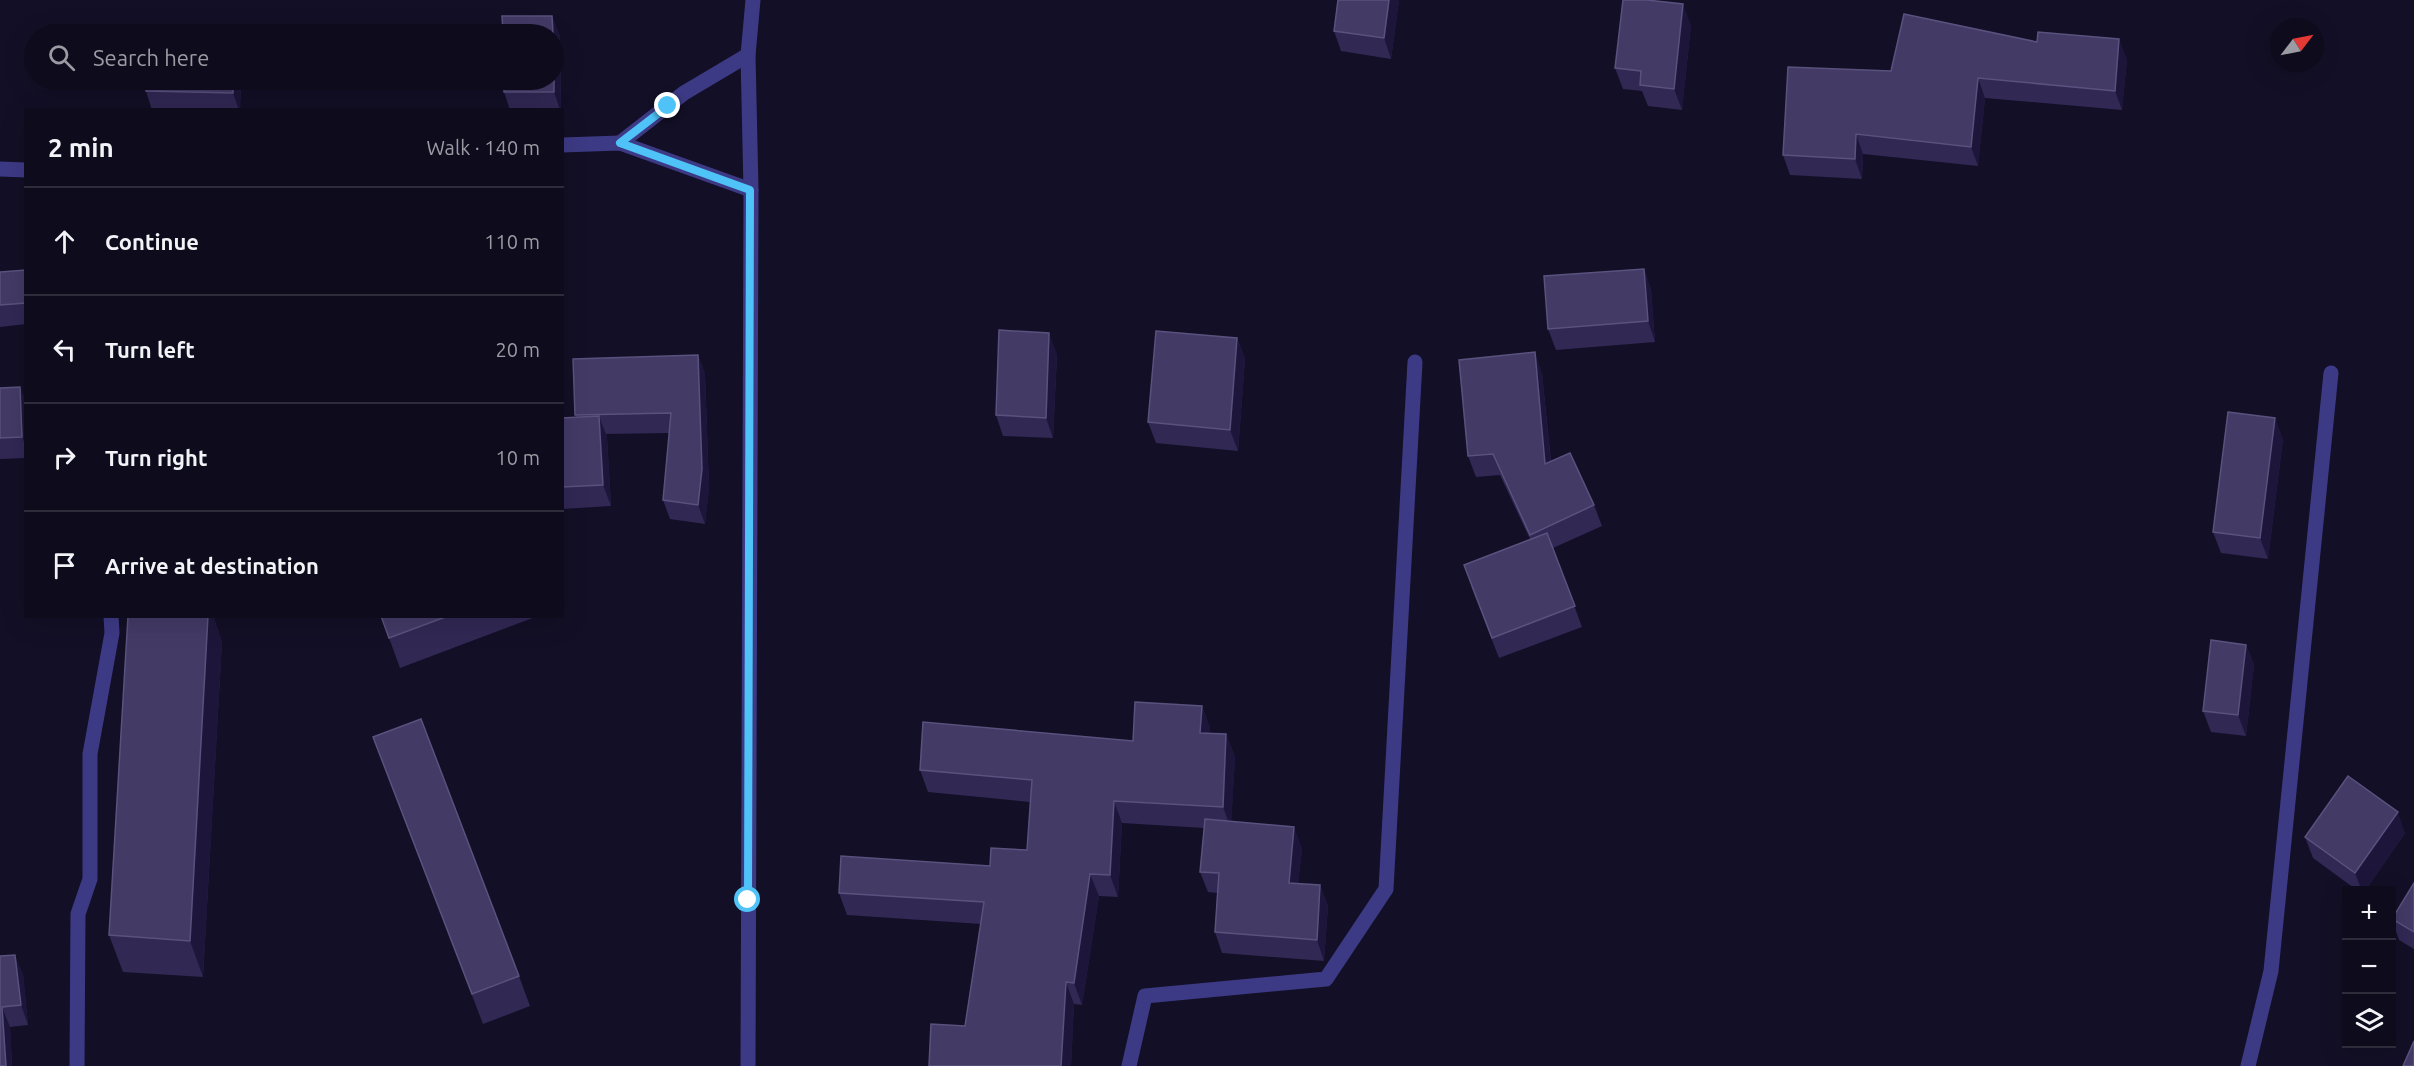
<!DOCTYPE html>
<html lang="en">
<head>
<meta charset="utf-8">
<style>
	:root { --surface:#0e0b1c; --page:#1c1929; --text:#f1f3f6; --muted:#9b9ba3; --line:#2e2b3b }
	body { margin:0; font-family:Ubuntu,sans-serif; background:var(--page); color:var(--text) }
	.controls { position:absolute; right:18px; bottom:18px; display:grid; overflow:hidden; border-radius:0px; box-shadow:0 6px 24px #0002 }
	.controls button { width:54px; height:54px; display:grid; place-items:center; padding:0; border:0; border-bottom:2px solid var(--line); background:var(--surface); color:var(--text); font:30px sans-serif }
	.compass { position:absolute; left:2270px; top:18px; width:54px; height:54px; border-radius:50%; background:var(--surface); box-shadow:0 6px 24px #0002; rotate:58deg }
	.stop { position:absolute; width:18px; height:18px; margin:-14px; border:4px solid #4fc3f7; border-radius:50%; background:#fff }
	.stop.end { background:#4fc3f7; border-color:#fff; box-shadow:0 2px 6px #0008 }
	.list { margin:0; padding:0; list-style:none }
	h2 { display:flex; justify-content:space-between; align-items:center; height:78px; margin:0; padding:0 24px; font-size:26px }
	h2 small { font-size:20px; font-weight:400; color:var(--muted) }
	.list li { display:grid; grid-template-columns:39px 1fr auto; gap:18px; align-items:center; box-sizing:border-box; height:108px; padding:0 24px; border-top:2px solid var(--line) }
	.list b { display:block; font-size:22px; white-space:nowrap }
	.list em { font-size:20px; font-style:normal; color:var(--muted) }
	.icon { flex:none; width:33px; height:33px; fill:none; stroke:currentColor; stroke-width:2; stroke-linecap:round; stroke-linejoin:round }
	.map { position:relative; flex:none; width:2414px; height:1066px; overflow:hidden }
	.search { position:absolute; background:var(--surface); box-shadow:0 6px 24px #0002; left:24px; top:24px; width:540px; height:66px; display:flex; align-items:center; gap:15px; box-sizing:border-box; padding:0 21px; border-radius:33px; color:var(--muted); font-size:22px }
	.panel { position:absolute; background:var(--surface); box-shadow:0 6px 24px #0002; left:24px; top:108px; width:540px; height:510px; border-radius:0px }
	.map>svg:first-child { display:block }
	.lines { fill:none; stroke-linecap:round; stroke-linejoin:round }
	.minor { stroke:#3d3a85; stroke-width:15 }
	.wall { fill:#312854 }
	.shaded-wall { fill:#1d163a }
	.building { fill:#433a66; stroke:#5a527e; stroke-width:1.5 }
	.route { stroke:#4fc3f7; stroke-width:8 }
</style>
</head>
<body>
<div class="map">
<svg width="2414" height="1066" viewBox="0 0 2414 1066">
	<rect width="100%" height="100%" fill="#130f26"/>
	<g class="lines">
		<!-- minor -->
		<g class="minor">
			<path d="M 620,143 L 684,93 L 748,55"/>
			<path d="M 562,145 L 620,143 L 751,190"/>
			<path d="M 0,169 L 26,170"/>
			<path d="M 77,1066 L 78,914 L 90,879 L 90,754 L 112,633 L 111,616"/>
			<path d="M 748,1066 L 751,190 L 748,55 L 753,0"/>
			<path d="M 1129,1066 L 1145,996 L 1326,979 L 1386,889 L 1415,362"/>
			<path d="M 2248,1066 L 2271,971 L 2331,373"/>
		</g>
	</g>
	<!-- wall -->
	<g class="wall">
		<path d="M 1338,0 L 1399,0 L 1391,59 L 1341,51 L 1334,31 Z"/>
		<path d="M 552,16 L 560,37 L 561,110 L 510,110 L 504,92 Z"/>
		<path d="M 1691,25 L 1682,110 L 1648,106 L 1642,91 L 1623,89 L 1615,68 Z"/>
		<path d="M 2037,42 L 2127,59 L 2122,110 L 1985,98 L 1978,166 L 1863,154 L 1862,179 L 1790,175 L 1783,155 L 1891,71 Z"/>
		<path d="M 146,80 L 241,80 L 240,110 L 152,110 L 146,91 Z"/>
		<path d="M 1644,269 L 1651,290 L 1655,342 L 1556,350 L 1548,329 Z"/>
		<path d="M 26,270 L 26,324 L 0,327 L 0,272 Z"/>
		<path d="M 1237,338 L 1245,359 L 1238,451 L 1156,443 L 1148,422 Z"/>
		<path d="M 1057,354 L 1053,438 L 1003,436 L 996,415 Z"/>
		<path d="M 698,355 L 705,374 L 709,488 L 705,524 L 670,519 L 663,500 L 670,433 L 606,434 L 607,437 L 611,506 L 562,509 L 562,418 L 576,417 L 575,415 Z"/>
		<path d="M 1542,373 L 1551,461 L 1594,505 L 1602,526 L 1553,548 L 1582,627 L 1499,658 L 1471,586 L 1530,539 L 1500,475 L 1476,477 L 1468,456 Z"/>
		<path d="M 20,387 L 26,403 L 26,458 L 0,459 L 0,388 Z"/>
		<path d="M 2283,439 L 2268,559 L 2221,553 L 2213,532 Z"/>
		<path d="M 128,616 L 213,616 L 222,642 L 203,977 L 123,972 L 109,935 Z"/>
		<path d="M 381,616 L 538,616 L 400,668 Z"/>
		<path d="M 2246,645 L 2254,665 L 2246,736 L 2211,732 L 2203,711 Z"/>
		<path d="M 1202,706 L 1210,728 L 1209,734 L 1226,734 L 1235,757 L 1231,821 L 1302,848 L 1298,884 L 1320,885 L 1328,906 L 1324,961 L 1222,953 L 1215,932 L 1217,893 L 1208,892 L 1200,872 L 1204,828 L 1122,823 L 1118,897 L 1099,896 L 1082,1005 L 1074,1004 L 1071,1066 L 929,1066 L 965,1026 L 981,924 L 847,915 L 839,893 L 990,866 L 1027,850 L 1030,802 L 928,792 L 920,770 L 1133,741 Z"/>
		<path d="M 373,737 L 519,976 L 530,1006 L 483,1024 Z"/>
		<path d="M 2405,833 L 2365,891 L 2358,891 L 2313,858 L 2305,837 Z"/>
		<path d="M 2414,883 L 2414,949 L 2399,940 L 2392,919 Z"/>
		<path d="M 0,956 L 23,974 L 28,1025 L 10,1027 L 12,1066 L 0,1066 Z"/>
	</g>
	<!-- shaded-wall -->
	<g class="shaded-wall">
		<path d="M 1389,0 L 1399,0 L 1391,59 L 1384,38 Z"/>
		<path d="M 1683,4 L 1691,25 L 1682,110 L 1674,89 Z"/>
		<path d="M 552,16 L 560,37 L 561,110 L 560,110 L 554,92 Z"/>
		<path d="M 2119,39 L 2127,59 L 2122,110 L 2115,91 Z"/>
		<path d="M 1978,78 L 1985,98 L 1978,166 L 1971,147 Z"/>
		<path d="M 233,80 L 241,80 L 240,110 L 239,110 L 233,93 Z"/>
		<path d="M 1856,134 L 1863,154 L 1862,179 L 1855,159 Z"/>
		<path d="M 1644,269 L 1651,290 L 1655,342 L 1648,321 Z"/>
		<path d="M 1049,333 L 1057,354 L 1053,438 L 1046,418 Z"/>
		<path d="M 1237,338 L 1245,359 L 1238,451 L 1230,430 Z"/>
		<path d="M 1535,352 L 1542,373 L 1553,485 L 1545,464 Z"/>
		<path d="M 698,355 L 705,374 L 709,488 L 705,524 L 698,505 Z"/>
		<path d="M 20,387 L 26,403 L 26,447 L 22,437 Z"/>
		<path d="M 599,416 L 607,437 L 611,506 L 603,485 Z"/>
		<path d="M 2275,418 L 2283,439 L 2268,559 L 2260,538 Z"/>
		<path d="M 208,616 L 213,616 L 222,642 L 203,977 L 190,941 Z"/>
		<path d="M 2246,645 L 2254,665 L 2246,736 L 2238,715 Z"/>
		<path d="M 1202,706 L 1210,728 L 1209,755 L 1200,733 Z"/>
		<path d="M 1226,734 L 1235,757 L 1231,829 L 1223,807 Z"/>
		<path d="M 1114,801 L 1122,823 L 1118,897 L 1110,875 Z"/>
		<path d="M 2398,812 L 2405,833 L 2365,891 L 2362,891 L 2355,873 Z"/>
		<path d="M 1294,827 L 1302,848 L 1296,904 L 1289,883 Z"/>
		<path d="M 1090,874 L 1099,896 L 1082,1005 L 1074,983 Z"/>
		<path d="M 1320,885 L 1328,906 L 1324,961 L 1317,940 Z"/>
		<path d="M 15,955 L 23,974 L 28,1025 L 21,1005 Z"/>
		<path d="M 1066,982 L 1074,1004 L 1071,1066 L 1061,1066 Z"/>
		<path d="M 2,1007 L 10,1027 L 12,1066 L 6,1066 Z"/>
	</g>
	<!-- building -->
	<g class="building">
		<path d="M 1338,0 L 1389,0 L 1384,38 L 1334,31 Z"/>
		<path d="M 1623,0 L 1647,0 L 1683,4 L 1674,89 L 1640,85 L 1641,71 L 1615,68 Z"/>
		<path d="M 1904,14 L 2037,42 L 2038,32 L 2119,39 L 2115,91 L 1978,78 L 1971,147 L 1856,134 L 1855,159 L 1783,155 L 1788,67 L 1891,71 Z"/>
		<path d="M 502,16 L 552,16 L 553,34 L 503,34 Z"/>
		<path d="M 554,72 L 554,92 L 504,92 L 504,80 L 554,80 Z"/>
		<path d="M 146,80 L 233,80 L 233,93 L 146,91 Z"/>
		<path d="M 1644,269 L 1648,321 L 1548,329 L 1544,276 Z"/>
		<path d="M 26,270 L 26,303 L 0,305 L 0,272 Z"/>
		<path d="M 999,330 L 1049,333 L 1046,418 L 996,415 Z"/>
		<path d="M 1156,331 L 1237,338 L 1230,430 L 1148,422 Z"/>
		<path d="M 1535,352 L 1545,464 L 1570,453 L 1594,505 L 1530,535 L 1493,454 L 1468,456 L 1459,360 Z"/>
		<path d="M 698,355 L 702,469 L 698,505 L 663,500 L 671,413 L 575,415 L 573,359 Z"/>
		<path d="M 20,387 L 22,437 L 0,438 L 0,388 Z"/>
		<path d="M 2228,412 L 2275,418 L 2260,538 L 2213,532 Z"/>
		<path d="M 599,416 L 603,485 L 562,487 L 562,418 Z"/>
		<path d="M 1547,533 L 1575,606 L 1492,638 L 1464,565 Z"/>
		<path d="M 128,616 L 208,616 L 190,941 L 109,935 Z"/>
		<path d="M 381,616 L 448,616 L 389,638 Z"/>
		<path d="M 2211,640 L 2246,645 L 2238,715 L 2203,711 Z"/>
		<path d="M 1135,702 L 1202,706 L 1200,733 L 1226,734 L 1223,807 L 1114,801 L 1110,875 L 1090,874 L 1074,983 L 1066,982 L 1061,1066 L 929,1066 L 931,1024 L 965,1026 L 984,902 L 839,893 L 841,856 L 990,866 L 991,848 L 1027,850 L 1032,780 L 920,770 L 923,722 L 1133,741 Z"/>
		<path d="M 421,719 L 519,976 L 472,994 L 373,737 Z"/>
		<path d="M 2348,776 L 2398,812 L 2355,873 L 2305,837 Z"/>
		<path d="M 1205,819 L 1294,827 L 1289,883 L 1320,885 L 1317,940 L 1215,932 L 1219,873 L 1200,872 Z"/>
		<path d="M 2414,883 L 2414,932 L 2392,919 Z"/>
		<path d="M 15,955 L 21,1005 L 2,1007 L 6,1066 L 0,1066 L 0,956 Z"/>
		<path d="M 2414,1041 L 2414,1066 L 2403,1066 Z"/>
	</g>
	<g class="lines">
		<!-- route -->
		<path class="route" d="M 668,106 L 620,143 L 750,190 L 748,900"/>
	</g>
</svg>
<div class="controls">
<button>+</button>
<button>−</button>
<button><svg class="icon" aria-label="layers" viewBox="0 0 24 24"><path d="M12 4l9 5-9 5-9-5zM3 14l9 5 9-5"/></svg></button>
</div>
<svg class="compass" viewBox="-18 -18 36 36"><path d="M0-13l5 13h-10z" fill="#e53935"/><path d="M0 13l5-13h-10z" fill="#9b9ba3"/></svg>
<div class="stop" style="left:748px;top:900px"></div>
<div class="stop end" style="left:668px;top:106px"></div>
<div class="search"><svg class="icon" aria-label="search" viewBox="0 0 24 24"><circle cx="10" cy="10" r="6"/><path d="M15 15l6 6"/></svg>Search here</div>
<section class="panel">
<h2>2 min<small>Walk · 140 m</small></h2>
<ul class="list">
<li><svg class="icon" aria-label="ahead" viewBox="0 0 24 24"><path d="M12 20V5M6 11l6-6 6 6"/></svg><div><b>Continue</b></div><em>110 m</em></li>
<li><svg class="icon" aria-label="left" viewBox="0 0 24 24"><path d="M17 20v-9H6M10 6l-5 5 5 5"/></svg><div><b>Turn left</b></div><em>20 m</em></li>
<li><svg class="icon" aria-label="right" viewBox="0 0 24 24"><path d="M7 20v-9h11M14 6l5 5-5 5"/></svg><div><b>Turn right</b></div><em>10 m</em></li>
<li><svg class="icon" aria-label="arrive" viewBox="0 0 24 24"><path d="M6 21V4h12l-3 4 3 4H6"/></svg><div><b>Arrive at destination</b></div></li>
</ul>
</section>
</div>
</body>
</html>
